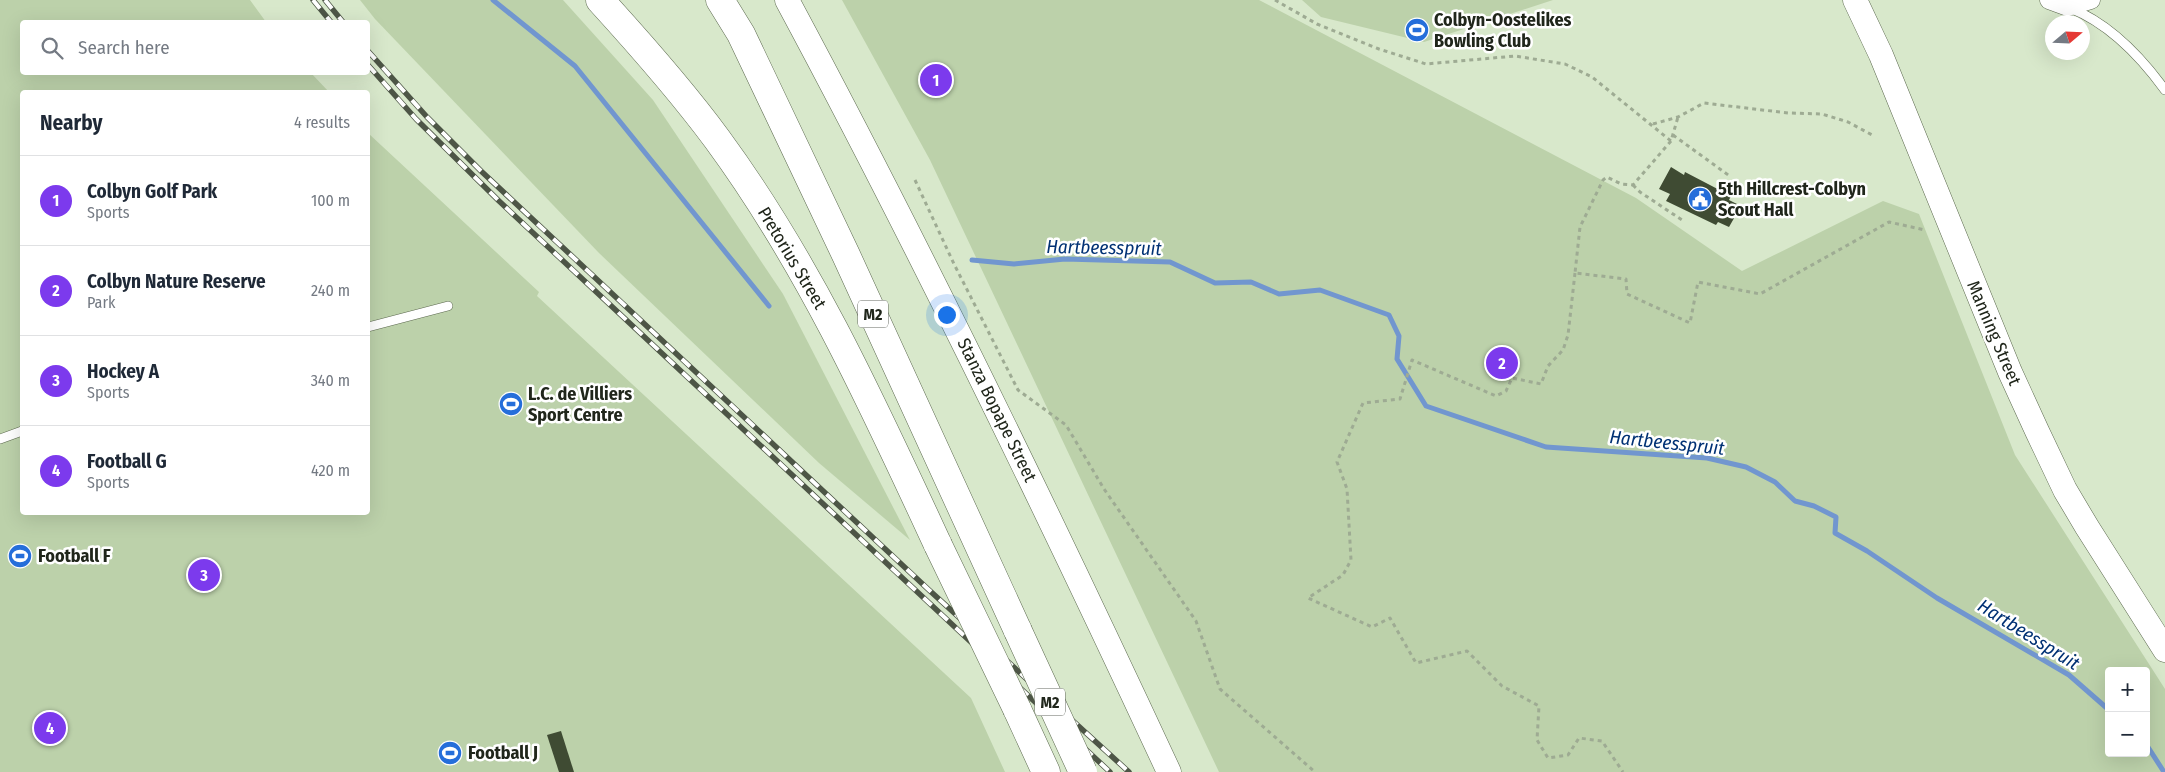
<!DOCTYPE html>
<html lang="en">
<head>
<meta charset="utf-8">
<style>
	:root { --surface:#fff; --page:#f2f2f3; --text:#1f2937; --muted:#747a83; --line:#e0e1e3; --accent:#7c3aed }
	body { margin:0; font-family:"Fira Sans Condensed",sans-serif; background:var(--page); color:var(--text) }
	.controls { position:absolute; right:15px; bottom:15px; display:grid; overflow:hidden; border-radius:5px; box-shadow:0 5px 20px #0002 }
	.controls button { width:45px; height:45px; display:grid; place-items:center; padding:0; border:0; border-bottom:1px solid var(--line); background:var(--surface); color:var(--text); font:25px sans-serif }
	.compass { position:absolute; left:2045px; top:15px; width:45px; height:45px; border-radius:50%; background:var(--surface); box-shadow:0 5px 20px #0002; rotate:71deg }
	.you { position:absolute; left:946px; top:314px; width:18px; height:18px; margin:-12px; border:4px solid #fff; border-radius:50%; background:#1a73e8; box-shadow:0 0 0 8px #1a73e833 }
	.badge { display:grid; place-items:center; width:32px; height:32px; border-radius:50%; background:var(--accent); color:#fff; font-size:16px; font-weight:700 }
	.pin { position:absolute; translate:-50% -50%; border:2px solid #fff; box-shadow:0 1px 5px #0006 }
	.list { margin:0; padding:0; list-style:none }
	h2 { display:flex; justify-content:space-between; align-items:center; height:65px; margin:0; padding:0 20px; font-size:21px }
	h2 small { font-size:16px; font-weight:400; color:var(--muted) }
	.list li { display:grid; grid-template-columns:32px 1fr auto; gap:15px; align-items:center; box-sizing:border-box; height:90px; padding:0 20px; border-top:1px solid var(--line) }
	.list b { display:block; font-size:19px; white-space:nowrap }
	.list p { margin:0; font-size:16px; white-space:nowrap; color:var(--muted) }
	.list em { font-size:16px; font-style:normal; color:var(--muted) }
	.icon { flex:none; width:28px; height:28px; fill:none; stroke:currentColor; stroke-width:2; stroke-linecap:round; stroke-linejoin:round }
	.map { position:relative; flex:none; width:2165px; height:772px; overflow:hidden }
	.search { position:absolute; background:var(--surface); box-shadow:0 5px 20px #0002; left:20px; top:20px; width:350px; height:55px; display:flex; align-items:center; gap:12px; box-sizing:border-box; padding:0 18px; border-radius:5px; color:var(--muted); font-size:19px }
	.panel { position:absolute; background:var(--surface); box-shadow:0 5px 20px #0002; left:20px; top:90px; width:350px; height:425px; border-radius:5px }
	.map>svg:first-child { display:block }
	.green { fill:#bcd1aa; fill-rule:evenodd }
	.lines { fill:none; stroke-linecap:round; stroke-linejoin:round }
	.stream { stroke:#7196cf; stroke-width:5 }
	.building { fill:#3f4b33 }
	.lane-casing { stroke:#5c694f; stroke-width:10 }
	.street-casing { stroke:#5c694f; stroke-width:19 }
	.secondary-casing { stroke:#5c694f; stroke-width:25 }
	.primary-casing { stroke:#5c694f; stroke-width:29 }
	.path { stroke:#9eab93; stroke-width:3; stroke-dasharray:4 4; stroke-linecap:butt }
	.lane { stroke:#fff; stroke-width:9 }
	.street { stroke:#fff; stroke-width:18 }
	.secondary { stroke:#fff; stroke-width:24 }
	.primary { stroke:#fff; stroke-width:28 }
	.rail-casing { stroke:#4d5546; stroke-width:5.5 }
	.rail { stroke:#fff; stroke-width:4; stroke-dasharray:11; stroke-linecap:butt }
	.primary-bridge-casing { stroke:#5c694f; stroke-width:29; stroke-linecap:butt }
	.primary-bridge { stroke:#fff; stroke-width:28 }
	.labels { text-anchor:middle; stroke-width:5; stroke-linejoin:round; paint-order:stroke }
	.shield { fill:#fff; stroke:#63675f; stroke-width:1 }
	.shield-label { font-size:16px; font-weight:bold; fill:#20261b }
	.poi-label { font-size:18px; font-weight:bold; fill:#20261b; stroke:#fff; text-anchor:start }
	.street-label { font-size:18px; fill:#20261b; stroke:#fff }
	.water-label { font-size:19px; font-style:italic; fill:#013174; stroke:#fff }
</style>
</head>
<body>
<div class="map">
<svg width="2165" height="772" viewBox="0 0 2165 772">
	<rect width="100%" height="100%" fill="#d8e8cb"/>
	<!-- green -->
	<g class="green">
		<path d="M 0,0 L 250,0 L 266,22 L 22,22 L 22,72 L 311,73 L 329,92 L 22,92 L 22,512 L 368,512 L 368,133 L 539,292 L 537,296 L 971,698 L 1005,772 L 0,772 Z"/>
		<path d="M 360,0 L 563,0 L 653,100 L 783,294 L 910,540 L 819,463 L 599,253 L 375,19 Z"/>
		<path d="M 842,0 L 1259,0 L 1636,198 L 1742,271 L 1883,201 L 1919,214 L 2015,455 L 2165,689 L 2165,772 L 1219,772 L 930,160 ZM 2109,671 L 2146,671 L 2146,753 L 2109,753 Z"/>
		<path d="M 1302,0 L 1553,0 L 1424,42 L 1321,17 Z"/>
	</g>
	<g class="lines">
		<!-- stream -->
		<g class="stream">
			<path d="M 493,0 L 575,66 L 769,306"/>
			<path d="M 972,260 L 1014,264 L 1065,259 L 1170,262 L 1215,283 L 1251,282 L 1279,294 L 1320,290 L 1389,315 L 1399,336 L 1397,359 L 1426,406 L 1546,447 L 1707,458 L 1746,467 L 1775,482 L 1795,501 L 1814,506 L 1836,517 L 1835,533 L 1867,551 L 1937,598 L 2069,675 L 2109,710"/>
			<path d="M 2146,744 L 2164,772"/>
		</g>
	</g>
	<!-- building -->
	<g class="building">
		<path d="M 1671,167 L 1684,175 L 1685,172 L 1731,196 L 1729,200 L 1741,206 L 1729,227 L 1718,222 L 1716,225 L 1666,201 L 1670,194 L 1659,189 Z"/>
		<path d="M 561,731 L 574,772 L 559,772 L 547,735 Z"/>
	</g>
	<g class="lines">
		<!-- lane casing -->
		<g class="lane-casing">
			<g id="lane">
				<path d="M 2070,8 C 2108,23 2141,57 2165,90"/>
				<path d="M 368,327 L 448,306"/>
				<path d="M 0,439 L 22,431"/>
			</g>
		</g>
		<!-- street casing -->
		<g class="street-casing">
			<path id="street" d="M 2049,0 L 2068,7 L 2091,0"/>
		</g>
		<!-- secondary casing -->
		<g class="secondary-casing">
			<g id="secondary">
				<path d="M 787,0 C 923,253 1048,512 1169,772"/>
				<path d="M 1855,0 L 1881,55 L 2010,372 L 2037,431 L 2065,490 L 2087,527 L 2165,650"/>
			</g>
		</g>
		<!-- primary casing -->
		<g class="primary-casing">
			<g id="primary">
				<path d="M 600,0 C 641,45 681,90 717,139 C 809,264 873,405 938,545"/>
				<path d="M 720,0 L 741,34 L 846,255 L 1018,631"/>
				<path d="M 1017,709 L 1046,772"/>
			</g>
		</g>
		<!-- path -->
		<g class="path">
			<path d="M 1275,0 L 1317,24 L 1379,49 L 1426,64 L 1515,56 L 1565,64 L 1592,77 L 1671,141 L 1678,117"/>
			<path d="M 1653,124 L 1678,117 L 1704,103 L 1788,113 L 1822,114 L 1848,122 L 1874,136"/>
			<path d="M 1673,135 L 1731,177"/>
			<path d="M 1671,141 L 1633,185 L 1621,184 L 1607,177 L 1603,180 L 1580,227 L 1575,273 L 1626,279 L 1627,294 L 1690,323 L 1698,282 L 1760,294 L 1889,222 L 1925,230"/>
			<path d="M 915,180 L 954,264 L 1018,390 L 1066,425 L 1104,489 L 1196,621 L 1220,689 L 1315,772"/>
			<path d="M 1633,185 L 1640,192 L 1682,220"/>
			<path d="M 1575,273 L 1568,335 L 1563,350 L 1548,366 L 1541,384 L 1512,378 L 1506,391 L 1496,396 L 1412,360 L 1400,399 L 1363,403 L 1337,462 L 1347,489 L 1351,560 L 1343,575 L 1308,598 L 1372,627 L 1390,618 L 1416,663 L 1467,651 L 1502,686 L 1539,706 L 1537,740 L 1548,758 L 1568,755 L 1579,738 L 1602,741 L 1623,772"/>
		</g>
		<!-- lane -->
		<use href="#lane" class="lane"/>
		<!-- street -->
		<use href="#street" class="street"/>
		<!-- secondary -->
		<use href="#secondary" class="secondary"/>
		<!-- primary -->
		<use href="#primary" class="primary"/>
		<!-- rail casing -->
		<g class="rail-casing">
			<g id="rail">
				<path d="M 313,0 L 331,22"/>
				<path d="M 325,0 L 343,22"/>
				<path d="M 368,51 L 427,117 L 481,171 L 929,590 L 1129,772"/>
				<path d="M 368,65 L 416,119 L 499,201 L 1110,772"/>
			</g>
		</g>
		<!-- rail -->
		<use href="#rail" class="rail"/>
		<!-- primary-bridge casing -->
		<g class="primary-bridge-casing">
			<g id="primary-bridge">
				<path d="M 938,545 L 1017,709"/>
				<path d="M 1018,631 L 1083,772"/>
			</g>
		</g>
		<!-- primary-bridge -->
		<use href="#primary-bridge" class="primary-bridge"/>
	</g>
	<!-- icons -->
	<defs>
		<g id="stadium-disc" transform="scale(1.25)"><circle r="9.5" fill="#256eda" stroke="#fff"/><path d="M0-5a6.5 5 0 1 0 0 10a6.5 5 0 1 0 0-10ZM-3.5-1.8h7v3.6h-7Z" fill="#fff"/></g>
		<g id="civic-disc" transform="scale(1.25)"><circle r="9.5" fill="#256eda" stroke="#fff"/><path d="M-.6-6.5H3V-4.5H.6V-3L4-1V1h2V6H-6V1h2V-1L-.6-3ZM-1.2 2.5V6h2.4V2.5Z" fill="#fff"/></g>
	</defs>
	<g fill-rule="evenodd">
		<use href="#stadium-disc" x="1417" y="30"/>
		<use href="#civic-disc" x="1700" y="199"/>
		<use href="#stadium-disc" x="511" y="404"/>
		<use href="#stadium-disc" x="20" y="556"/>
		<use href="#stadium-disc" x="450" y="753"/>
	</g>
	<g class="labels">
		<!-- shield labels -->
		<g class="shield">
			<rect x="858" y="300.5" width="30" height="27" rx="4"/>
			<rect x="1035" y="688.5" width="30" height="27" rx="4"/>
		</g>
		<g class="shield-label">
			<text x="873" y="320">M2</text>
			<text x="1050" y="708">M2</text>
		</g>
		<!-- poi labels -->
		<g class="poi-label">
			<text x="1434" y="26">Colbyn-Oostelikes<tspan x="1434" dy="21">Bowling Club</tspan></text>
			<text x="1718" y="195">5th Hillcrest-Colbyn<tspan x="1718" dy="21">Scout Hall</tspan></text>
			<text x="528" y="400">L.C. de Villiers<tspan x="528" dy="21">Sport Centre</tspan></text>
			<text x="38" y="562">Football F</text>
			<text x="468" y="759">Football J</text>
		</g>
		<!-- street labels -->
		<g class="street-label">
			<text transform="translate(792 258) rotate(59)" y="6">Pretorius Street</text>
			<text transform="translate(1994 333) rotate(67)" y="6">Manning Street</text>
			<text transform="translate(997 410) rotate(64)" y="6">Stanza Bopape Street</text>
		</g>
		<!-- water labels -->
		<g class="water-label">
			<text transform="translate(1104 247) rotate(1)" y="7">Hartbeesspruit</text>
			<text transform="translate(1667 442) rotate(6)" y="7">Hartbeesspruit</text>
			<text transform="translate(2029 634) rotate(32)" y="7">Hartbeesspruit</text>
		</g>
	</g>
</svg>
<div class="controls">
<button>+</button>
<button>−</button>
</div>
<svg class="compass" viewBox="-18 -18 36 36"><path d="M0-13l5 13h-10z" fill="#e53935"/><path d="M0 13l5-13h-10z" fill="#747a83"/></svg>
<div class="you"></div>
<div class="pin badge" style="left:936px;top:80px">1</div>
<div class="pin badge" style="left:1502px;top:363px">2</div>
<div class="pin badge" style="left:204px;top:575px">3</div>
<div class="pin badge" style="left:50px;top:728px">4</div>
<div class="search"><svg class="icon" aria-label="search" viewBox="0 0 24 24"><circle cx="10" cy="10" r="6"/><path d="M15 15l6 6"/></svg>Search here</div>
<section class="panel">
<h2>Nearby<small>4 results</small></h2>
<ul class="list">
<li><span class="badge">1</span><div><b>Colbyn Golf Park</b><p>Sports</p></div><em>100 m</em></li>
<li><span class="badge">2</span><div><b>Colbyn Nature Reserve</b><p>Park</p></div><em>240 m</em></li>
<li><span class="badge">3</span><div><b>Hockey A</b><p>Sports</p></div><em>340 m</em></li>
<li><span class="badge">4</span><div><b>Football G</b><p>Sports</p></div><em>420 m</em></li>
</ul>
</section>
</div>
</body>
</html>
